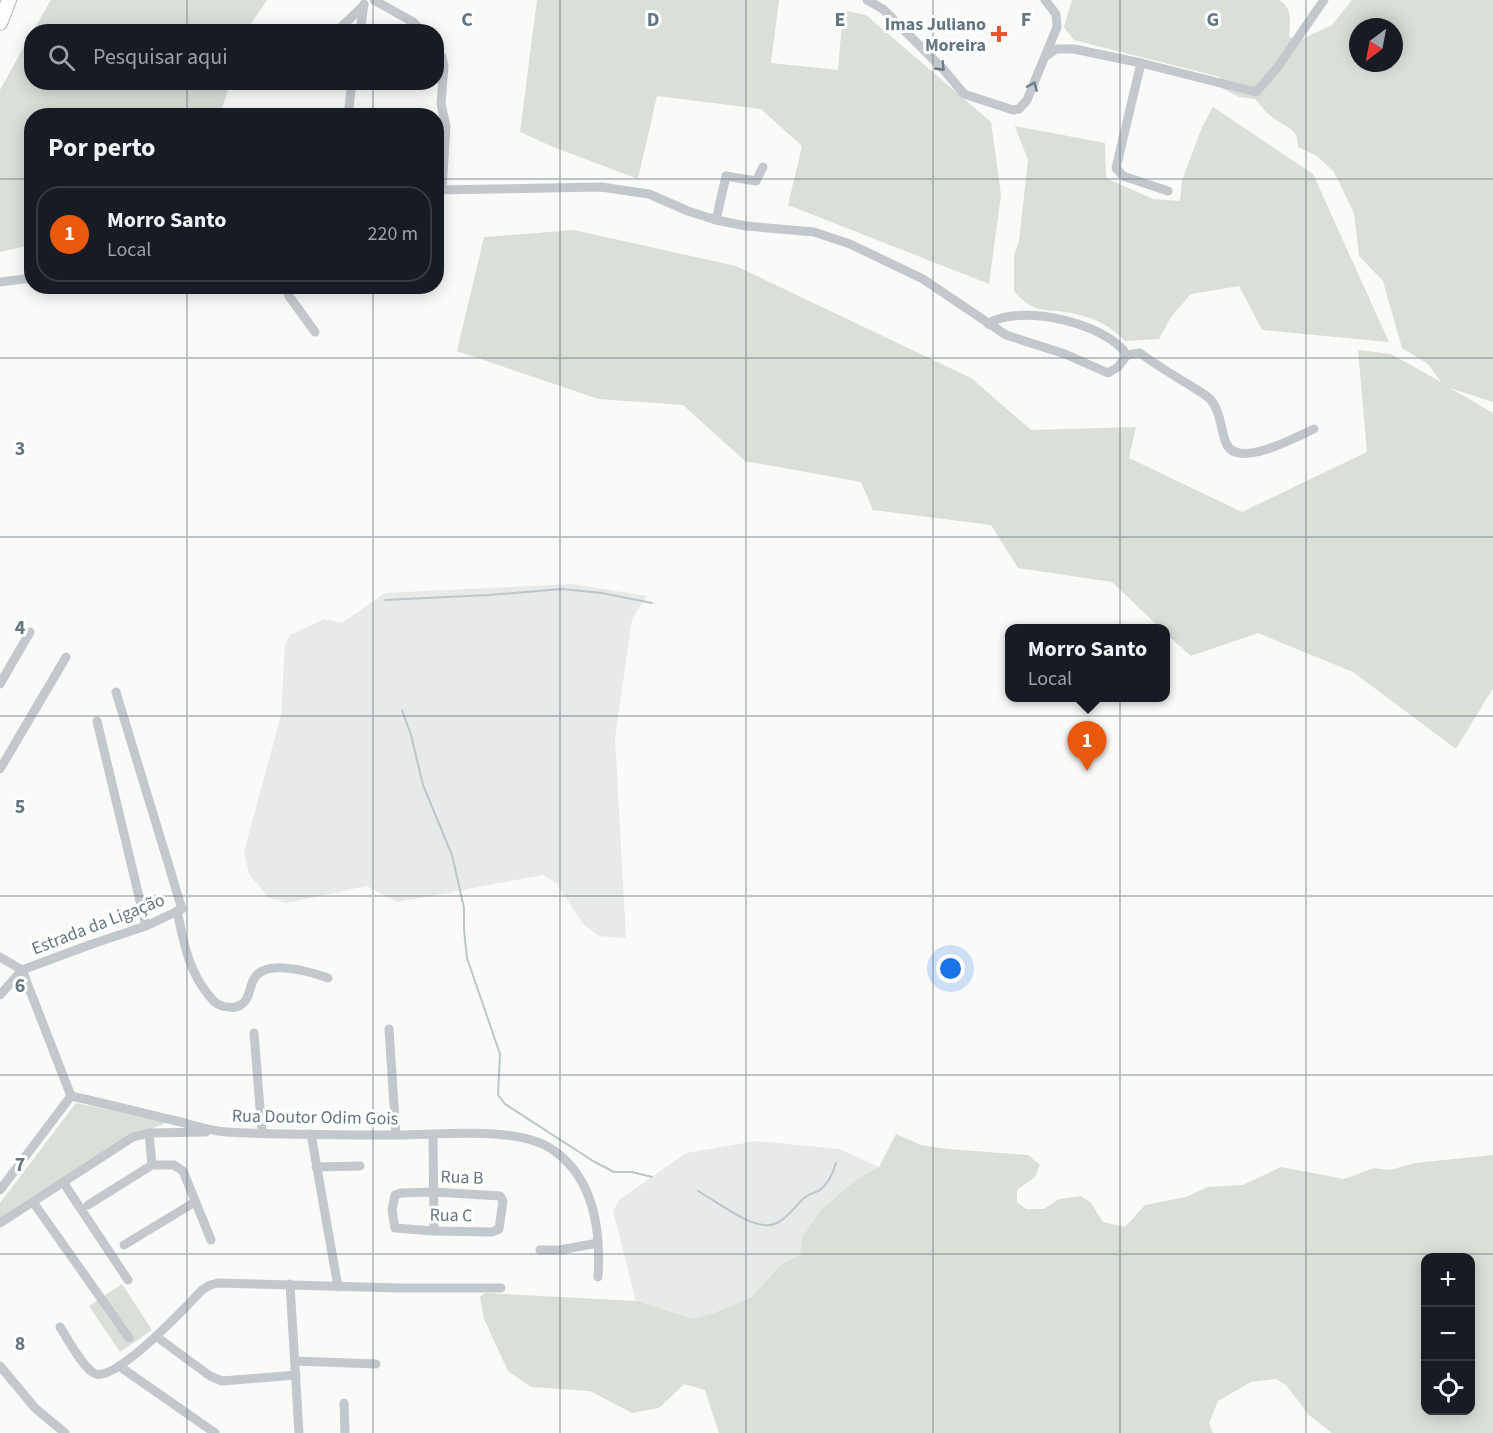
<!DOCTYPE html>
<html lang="pt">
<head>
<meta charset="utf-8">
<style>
	:root { --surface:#171b24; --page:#20242c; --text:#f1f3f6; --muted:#9ea1a6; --line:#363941; --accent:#ea580c }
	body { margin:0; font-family:"Source Sans 3",sans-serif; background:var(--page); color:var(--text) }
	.controls { position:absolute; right:18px; bottom:18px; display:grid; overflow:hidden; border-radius:12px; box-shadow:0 3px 15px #0003 }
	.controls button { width:54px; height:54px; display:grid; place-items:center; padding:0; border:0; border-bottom:2px solid var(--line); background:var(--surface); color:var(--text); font:30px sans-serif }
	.compass { position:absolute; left:1349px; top:18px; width:54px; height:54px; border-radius:50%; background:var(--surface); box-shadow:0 3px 15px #0003; rotate:212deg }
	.you { position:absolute; left:951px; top:969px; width:21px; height:21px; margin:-15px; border:4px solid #fff; border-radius:50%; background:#1a73e8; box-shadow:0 0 0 9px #1a73e833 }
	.badge { display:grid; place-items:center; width:39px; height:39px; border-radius:50%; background:var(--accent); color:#fff; font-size:20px; font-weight:700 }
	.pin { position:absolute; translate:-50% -50px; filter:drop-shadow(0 2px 3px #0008) }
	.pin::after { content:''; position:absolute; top:32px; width:21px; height:18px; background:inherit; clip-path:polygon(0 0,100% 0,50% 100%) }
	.popup { position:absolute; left:1005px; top:624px; width:165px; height:78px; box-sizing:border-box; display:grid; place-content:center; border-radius:12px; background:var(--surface); filter:drop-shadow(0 2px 4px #0005); font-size:20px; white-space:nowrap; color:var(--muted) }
	.popup b { font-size:22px; color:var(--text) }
	.popup::after { content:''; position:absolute; left:50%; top:100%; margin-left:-12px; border:12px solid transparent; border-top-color:var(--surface) }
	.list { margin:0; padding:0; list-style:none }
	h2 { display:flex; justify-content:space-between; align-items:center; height:78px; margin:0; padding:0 24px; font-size:26px }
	h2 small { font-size:20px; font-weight:400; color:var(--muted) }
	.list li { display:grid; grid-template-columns:39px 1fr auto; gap:18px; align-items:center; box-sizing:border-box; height:96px; margin:0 12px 12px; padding:0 12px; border:2px solid var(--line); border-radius:24px }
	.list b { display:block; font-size:22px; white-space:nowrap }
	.list p { margin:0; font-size:20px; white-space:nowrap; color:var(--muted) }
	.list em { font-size:20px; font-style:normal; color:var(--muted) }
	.icon { flex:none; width:33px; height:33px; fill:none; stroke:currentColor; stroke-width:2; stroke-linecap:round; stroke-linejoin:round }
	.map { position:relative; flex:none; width:1493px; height:1433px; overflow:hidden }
	.search { position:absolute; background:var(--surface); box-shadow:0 3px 15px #0003; left:24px; top:24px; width:420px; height:66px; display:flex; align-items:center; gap:15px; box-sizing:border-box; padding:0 21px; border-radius:24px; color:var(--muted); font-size:22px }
	.panel { position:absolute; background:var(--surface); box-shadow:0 3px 15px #0003; left:24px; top:108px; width:420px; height:186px; border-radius:24px }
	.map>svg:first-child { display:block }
	.built { fill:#e8e9e9 }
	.green { fill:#dadfd7; fill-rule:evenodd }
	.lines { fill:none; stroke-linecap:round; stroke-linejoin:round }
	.stream { stroke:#bbc7cb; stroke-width:2 }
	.highway-casing { stroke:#b4b9bd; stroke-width:16 }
	.minor { stroke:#c3c8cc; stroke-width:9 }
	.highway { stroke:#fff; stroke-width:14 }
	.oneway { stroke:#6a7a87 }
	.grid { fill:none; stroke:#657683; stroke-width:1.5; stroke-opacity:0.55 }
	.poi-dot { fill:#e4572e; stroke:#fff; stroke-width:2 }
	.labels { text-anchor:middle; stroke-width:6; stroke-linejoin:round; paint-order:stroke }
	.poi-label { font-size:18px; font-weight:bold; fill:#657683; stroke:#fff; text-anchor:end }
	.street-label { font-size:18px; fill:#657683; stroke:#fff }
	.grid-label { font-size:20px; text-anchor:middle; font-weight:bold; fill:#657683; stroke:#fff; stroke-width:6; stroke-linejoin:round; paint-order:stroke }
</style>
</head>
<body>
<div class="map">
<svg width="1493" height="1433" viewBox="0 0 1493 1433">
	<rect width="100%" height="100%" fill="#fafaf8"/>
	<!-- built -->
	<g class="built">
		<path d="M 572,584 L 647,596 L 632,619 L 615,738 L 626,938 L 599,936 L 583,924 L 556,883 L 543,875 L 397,902 L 367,886 L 286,903 L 268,897 L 249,874 L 244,852 L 281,715 L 285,645 L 290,635 L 324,619 L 342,623 L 385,593 Z"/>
		<path d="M 756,1141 L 840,1149 L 885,1170 L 897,1234 L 718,1328 L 641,1322 L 613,1211 L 620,1199 L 686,1153 Z"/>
	</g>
	<!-- green -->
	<g class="green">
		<path d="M 51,0 L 267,0 L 246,31 L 33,31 Z"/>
		<path d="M 537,0 L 779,0 L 771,63 L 838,70 L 843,10 L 866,15 L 991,122 L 1001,195 L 989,284 L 788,205 L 802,146 L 761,109 L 657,96 L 638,179 L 553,147 L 520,132 Z"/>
		<path d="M 1072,0 L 1279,0 C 1293,8 1290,22 1289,36 L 1296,42 L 1332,25 L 1352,0 L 1493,0 L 1493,402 L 1450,388 L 1493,413 L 1493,688 L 1456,749 L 1353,672 L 1258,633 L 1191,656 L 1165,633 L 1165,628 L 1160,628 L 1112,582 L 1018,568 L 991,525 L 873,510 L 861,482 L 745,461 L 683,405 L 598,399 L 457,351 L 484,237 L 574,230 L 736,266 L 971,378 L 1031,430 L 1136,427 L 1129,458 L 1242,512 L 1367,452 L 1358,350 L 1391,354 L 1441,382 L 1428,364 L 1402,348 L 1383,281 L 1359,256 L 1354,213 L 1334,172 L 1317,156 L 1298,147 C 1298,126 1285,128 1272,117 C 1265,112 1260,104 1255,99 L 1239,97 L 1220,87 L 1220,77 L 1074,40 L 1064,27 ZM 1358,27 L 1394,27 L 1394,63 L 1358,63 Z"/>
		<path d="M 31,34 L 32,82 L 230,83 L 220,115 L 32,116 L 31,245 L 0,252 L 0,90 Z"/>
		<path d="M 1213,107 L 1313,174 L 1389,342 L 1262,330 L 1239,286 L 1191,294 L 1171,317 L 1159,339 L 1125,341 C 1109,325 1097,319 1075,314 C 1047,307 1036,317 1014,291 L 1014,255 L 1019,241 L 1028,160 L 1015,126 L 1105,143 L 1106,178 L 1153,199 L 1180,201 L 1182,181 L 1202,127 Z"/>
		<path d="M 76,1103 L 168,1122 L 124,1140 L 0,1220 L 0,1203 Z"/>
		<path d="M 896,1134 L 921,1145 L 947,1149 L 1028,1155 L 1040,1165 L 1035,1177 L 1017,1190 L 1017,1202 L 1026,1209 L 1044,1209 L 1059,1199 L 1081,1196 L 1091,1203 L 1103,1222 L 1125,1227 L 1145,1205 L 1186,1197 L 1208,1187 L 1243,1185 L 1281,1167 L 1344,1179 L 1374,1168 L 1390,1170 L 1415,1163 L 1493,1155 L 1493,1433 L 1332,1433 L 1309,1415 L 1286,1385 L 1276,1379 L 1251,1382 L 1218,1401 L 1209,1423 L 1213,1433 L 719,1433 L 705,1390 L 684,1384 L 659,1408 L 632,1413 L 590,1391 L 531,1387 L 508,1371 L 484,1319 L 480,1297 L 484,1293 L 636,1301 L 693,1319 L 712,1314 L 752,1297 L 782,1264 L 800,1255 L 802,1238 L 820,1211 L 857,1179 L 879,1167 ZM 1426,1258 L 1470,1258 L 1470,1410 L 1426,1410 Z"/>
		<path d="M 122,1284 L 152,1330 L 120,1352 L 89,1306 Z"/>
	</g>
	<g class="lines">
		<!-- stream -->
		<g class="stream">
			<path d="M 385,600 L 489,595 L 562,589 L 602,593 L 652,603"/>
			<path d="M 402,710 L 411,735 L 423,785 L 452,855 L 464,908 L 464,930 L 467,958 L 500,1054 L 498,1095 L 505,1104 L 593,1161 L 614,1172 L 632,1172 L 652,1177"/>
			<path d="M 698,1191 C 716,1201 757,1234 777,1223 C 789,1217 794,1207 804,1198 C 808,1194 815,1193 820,1190 C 829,1183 833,1173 836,1163"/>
		</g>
		<!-- highway casing -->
		<g class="highway-casing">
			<path id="highway" d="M 0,23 L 9,0"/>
		</g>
		<!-- minor -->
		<g class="minor">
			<path d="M 374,0 L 413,22 L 423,32"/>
			<path d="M 867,0 L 883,9 L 944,70 L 964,94 L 1013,110 L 1019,109 L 1027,100 L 1057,27 L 1056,14 L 1045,0"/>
			<path d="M 336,32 L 364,5"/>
			<path d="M 360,32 L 364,4"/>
			<path d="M 436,51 L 442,57 L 444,66 L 441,104 L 446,126 L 442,190"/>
			<path d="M 1046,56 L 1056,49 L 1074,49 L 1141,63 L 1256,92 L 1277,68 L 1324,0"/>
			<path d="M 1141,63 L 1116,168 L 1123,176 L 1168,191"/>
			<path d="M 348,116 L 352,82"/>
			<path d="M 436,190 L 601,187 L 649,194 L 688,211 L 716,220 L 746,226 L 814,232 L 850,244 L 923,279 L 1006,335 L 1065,354 L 1108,373 L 1118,367 L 1127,355 L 1140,353 C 1156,365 1173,375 1191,386 C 1197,390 1204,393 1210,399 C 1221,411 1220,428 1226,443 C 1237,470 1296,437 1314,429"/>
			<path d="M 716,220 L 726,176 L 756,181 L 763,167"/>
			<path d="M 0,282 L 32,278"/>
			<path d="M 285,286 L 289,296 L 315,332"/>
			<path d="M 988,324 C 1019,303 1107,323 1127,355"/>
			<path d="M 0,684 L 30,632"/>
			<path d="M 97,721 L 146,926"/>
			<path d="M 0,769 L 66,657"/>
			<path d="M 177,911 C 184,942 187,967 207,993 C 213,1001 218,1007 229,1007 C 233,1008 239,1007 242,1004 C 250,999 249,987 254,979 C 265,958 311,972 328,978"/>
			<path d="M 0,957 L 22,970"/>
			<path d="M 22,970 L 71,1096 C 107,1104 142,1113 177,1121 C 193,1125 210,1131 226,1132 C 283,1135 341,1135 398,1135 C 440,1135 516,1126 550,1148 C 594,1176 601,1229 598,1277"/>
			<path d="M 0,995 L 22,970 L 92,944 L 146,926 L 182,909 L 116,692"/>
			<path d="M 389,1029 L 396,1135"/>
			<path d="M 254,1033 L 262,1133"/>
			<path d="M 149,1133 L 152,1165"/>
			<path d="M 311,1134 L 338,1287"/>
			<path d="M 433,1135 L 434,1231"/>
			<path d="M 316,1167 L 360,1166"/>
			<path d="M 63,1182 L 128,1280"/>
			<path d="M 0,1190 L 71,1096"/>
			<path d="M 434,1192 L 500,1196 L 503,1201 L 499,1229 L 492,1232 L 434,1231 L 395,1228 L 392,1210 L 395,1195 L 401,1193 Z"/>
			<path d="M 33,1202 L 129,1338"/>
			<path d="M 88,1205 L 152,1165 L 174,1165 L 183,1171 L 211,1240"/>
			<path d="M 0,1223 L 133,1137 L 149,1133 L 206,1132"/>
			<path d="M 124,1245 L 195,1202"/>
			<path d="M 540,1250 L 560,1250 L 598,1243"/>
			<path d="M 290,1284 L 299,1433"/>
			<path d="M 60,1327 C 67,1338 84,1370 96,1374 C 117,1381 187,1306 202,1290 L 210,1285 L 218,1283 L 399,1288 L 501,1288"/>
			<path d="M 157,1337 L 210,1376 L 222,1381 L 296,1375"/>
			<path d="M 295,1361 L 376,1364"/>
			<path d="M 0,1366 L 35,1408 L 65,1433"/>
			<path d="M 119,1366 L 215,1433"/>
			<path d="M 344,1403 L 345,1433"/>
		</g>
		<!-- highway -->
		<use href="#highway" class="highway"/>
	</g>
	<!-- one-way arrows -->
	<defs><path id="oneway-chevron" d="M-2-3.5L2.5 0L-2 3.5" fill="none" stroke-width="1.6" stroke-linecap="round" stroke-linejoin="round" transform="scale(1.5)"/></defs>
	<g class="oneway">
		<use href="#oneway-chevron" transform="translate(941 67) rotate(46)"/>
		<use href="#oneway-chevron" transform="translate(1033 86) rotate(-67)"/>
	</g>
	<!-- grid -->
	<path class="grid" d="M 187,0 L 187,32M 373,0 L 373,32M 560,0 L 560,1433M 746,0 L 746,1433M 933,0 L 933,1433M 1120,0 L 1120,1433M 1306,0 L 1306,1433M 187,82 L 187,116M 373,82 L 373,116M 0,179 L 32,179M 436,179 L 1493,179M 187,286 L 187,1433M 373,286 L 373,1433M 0,358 L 1493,358M 0,537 L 1493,537M 0,716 L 1493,716M 0,896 L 1493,896M 0,1075 L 1493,1075M 0,1254 L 1493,1254"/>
	<!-- markers -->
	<path class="poi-dot" d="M996 25h6v6h6v6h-6v6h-6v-6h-6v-6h6z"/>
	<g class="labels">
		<!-- poi labels -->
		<g class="poi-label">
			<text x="986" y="30">Imas Juliano<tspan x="986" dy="21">Moreira</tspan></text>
		</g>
		<!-- street labels -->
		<g class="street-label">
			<text transform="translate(98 924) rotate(-21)" y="6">Estrada da Ligação</text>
			<text transform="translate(315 1117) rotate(1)" y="6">Rua Doutor Odim Gois</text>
			<text transform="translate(462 1177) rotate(2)" y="6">Rua B</text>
			<text transform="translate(451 1215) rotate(1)" y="6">Rua C</text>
		</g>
	</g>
	<g class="grid-label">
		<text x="467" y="26">C</text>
		<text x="653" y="26">D</text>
		<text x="840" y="26">E</text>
		<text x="1026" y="26">F</text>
		<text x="1213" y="26">G</text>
		<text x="20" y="455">3</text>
		<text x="20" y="634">4</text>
		<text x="20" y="813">5</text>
		<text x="20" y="992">6</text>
		<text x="20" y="1171">7</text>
		<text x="20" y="1350">8</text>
	</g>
</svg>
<div class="controls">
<button>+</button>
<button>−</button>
<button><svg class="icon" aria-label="locate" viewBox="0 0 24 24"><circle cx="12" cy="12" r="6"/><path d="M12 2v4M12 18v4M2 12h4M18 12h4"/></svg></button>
</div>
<svg class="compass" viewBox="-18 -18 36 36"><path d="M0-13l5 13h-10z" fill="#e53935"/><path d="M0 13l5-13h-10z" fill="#9ea1a6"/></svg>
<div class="you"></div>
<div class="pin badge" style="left:1087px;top:771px">1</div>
<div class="popup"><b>Morro Santo</b>Local</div>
<div class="search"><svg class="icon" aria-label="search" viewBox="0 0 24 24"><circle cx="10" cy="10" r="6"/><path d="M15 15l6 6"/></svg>Pesquisar aqui</div>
<section class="panel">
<h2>Por perto<small></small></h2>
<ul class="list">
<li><span class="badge">1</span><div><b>Morro Santo</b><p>Local</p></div><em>220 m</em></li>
</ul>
</section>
</div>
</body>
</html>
